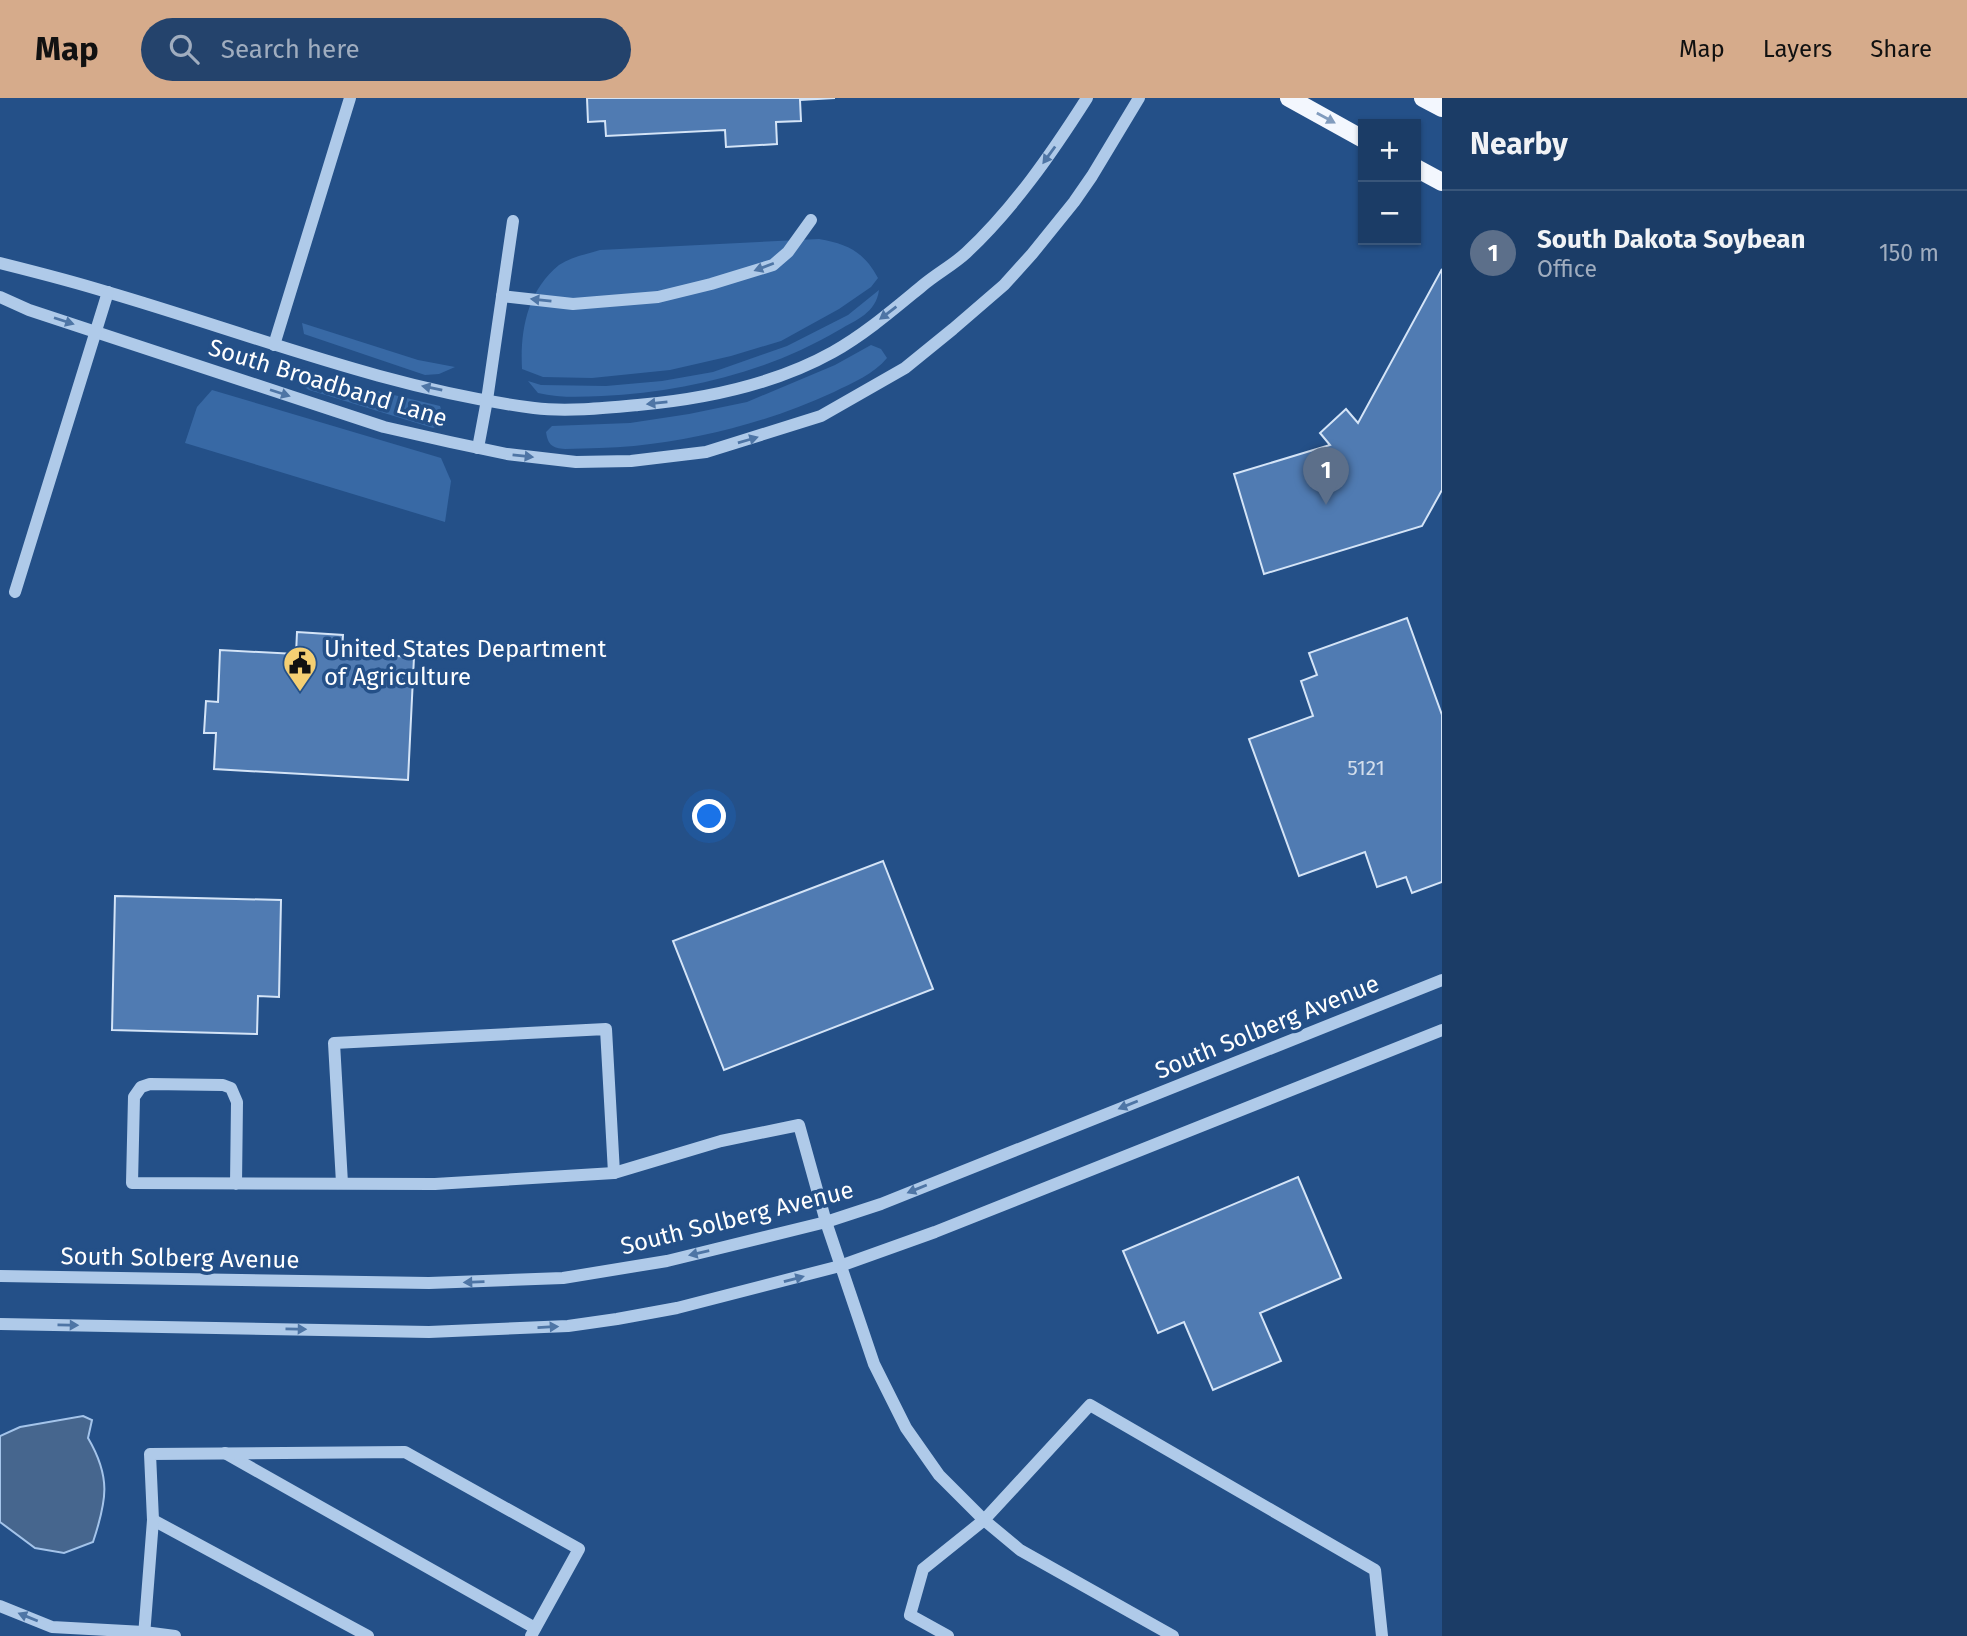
<!DOCTYPE html>
<html lang="en">
<head>
<meta charset="utf-8">
<style>
	:root { --surface:#1b3c66; --page:#24436c; --text:#f1f3f6; --muted:#a0adbf; --line:#39567a; --accent:#d6ab8b }
	body { margin:0; font-family:"Fira Sans",sans-serif; background:var(--page); color:var(--text) }
	.controls { position:absolute; right:21px; top:21px; display:grid; overflow:hidden; border-radius:0px; box-shadow:0 2px 5px #0004 }
	.controls button { width:63px; height:63px; display:grid; place-items:center; padding:0; border:0; border-bottom:2px solid var(--line); background:var(--surface); color:var(--text); font:35px sans-serif }
	.you { position:absolute; left:710px; top:719px; width:24px; height:24px; margin:-18px; border:5px solid #fff; border-radius:50%; background:#1a73e8; box-shadow:0 0 0 10px #1a73e833 }
	.badge { display:grid; place-items:center; width:46px; height:46px; border-radius:50%; background:var(--accent); color:#fff; font-size:23px; font-weight:700 }
	.pin { position:absolute; translate:-50% -58px; filter:drop-shadow(0 2px 4px #0008) }
	.pin::after { content:''; position:absolute; top:37px; width:24px; height:21px; background:inherit; clip-path:polygon(0 0,100% 0,50% 100%) }
	.list { margin:0; padding:0; list-style:none }
	h2 { display:flex; justify-content:space-between; align-items:center; height:91px; margin:0; padding:0 28px; font-size:30px }
	h2 small { font-size:23px; font-weight:400; color:var(--muted) }
	.list li { display:grid; grid-template-columns:46px 1fr auto; gap:21px; align-items:center; box-sizing:border-box; height:126px; padding:0 28px; border-top:2px solid var(--line) }
	.list b { display:block; font-size:26px; white-space:nowrap }
	.list p { margin:0; font-size:23px; white-space:nowrap; color:var(--muted) }
	.list em { font-size:23px; font-style:normal; color:var(--muted) }
	.icon { flex:none; width:38px; height:38px; fill:none; stroke:currentColor; stroke-width:2; stroke-linecap:round; stroke-linejoin:round }
	.map { position:relative; flex:none; width:1442px; height:1538px; overflow:hidden }
	header { display:flex; align-items:center; gap:42px; box-sizing:border-box; height:98px; padding:0 35px; background:var(--accent); color:#111 }
	header strong { font-size:33px }
	nav { display:flex; gap:38px; margin-inline-start:auto; font-size:24px }
	.search { width:490px; height:63px; background:var(--page); display:flex; align-items:center; gap:18px; box-sizing:border-box; padding:0 24px; border-radius:38px; color:var(--muted); font-size:26px }
	main { display:flex }
	aside { flex:1; background:var(--surface) }
	.map>svg:first-child { display:block }
	.green { fill:#3869a5 }
	.water { fill:#46668e; stroke:#a4c4ea; stroke-width:2 }
	.building { fill:#507bb2; stroke:#d4e4f7; stroke-width:2 }
	.lines { fill:none; stroke-linecap:round; stroke-linejoin:round }
	.minor { stroke:#afcae9; stroke-width:12 }
	.major { stroke:#f3f7fe; stroke-width:18 }
	.oneway { fill:#819bbd }
	.oneway2 { fill:#4e75a5 }
	.labels { text-anchor:middle; stroke-width:7; stroke-linejoin:round; paint-order:stroke }
	.number-label { font-size:21px; fill:#d3deec }
	.street-label { font-size:24px; fill:#fff; stroke:#245088 }
	.poi-label { font-size:24px; fill:#fff; stroke:#245088; text-anchor:start }
</style>
</head>
<body>
<header>
<strong>Map</strong>
<div class="search"><svg class="icon" aria-label="search" viewBox="0 0 24 24"><circle cx="10" cy="10" r="6"/><path d="M15 15l6 6"/></svg>Search here</div>
<nav><a>Map</a><a>Layers</a><a>Share</a></nav>
</header>
<main>
<div class="map">
<svg width="1442" height="1538" viewBox="0 0 1442 1538">
	<rect width="100%" height="100%" fill="#245088"/>
	<!-- green -->
	<g class="green">
		<path d="M 819,141 C 848,146 864,154 878,180 L 871,189 L 839,211 L 781,243 L 731,258 L 670,272 L 592,280 L 543,279 L 522,271 C 520,233 527,193 559,167 C 571,159 587,156 600,152 Z"/>
		<path d="M 879,192 C 876,215 856,222 839,232 C 768,274 684,294 602,298 C 581,299 558,300 538,295 L 528,283 L 541,287 L 606,288 L 662,283 L 713,274 L 787,248 L 848,217 Z"/>
		<path d="M 302,225 L 418,262 L 455,269 L 439,276 L 425,277 L 304,236 Z"/>
		<path d="M 871,247 L 881,251 L 887,260 C 874,276 852,285 834,294 C 771,323 703,341 634,348 C 611,350 588,350 565,351 C 552,350 548,347 546,334 L 552,328 L 630,325 L 689,316 L 747,304 L 835,267 Z"/>
		<path d="M 310,277 L 440,308 C 443,316 443,320 439,328 L 433,330 L 309,292 L 303,288 L 304,280 Z"/>
		<path d="M 212,292 L 441,360 L 451,383 L 445,424 L 185,345 L 197,309 Z"/>
	</g>
	<!-- water -->
	<path class="water" d="M 83,1318 L 92,1322 L 88,1340 C 111,1379 107,1402 93,1444 L 64,1455 L 35,1450 L 0,1424 L 0,1338 L 20,1329 Z"/>
	<!-- building -->
	<g class="building">
		<path d="M 587,0 L 835,0 L 800,2 L 801,23 L 776,24 L 777,46 L 726,49 L 725,32 L 606,38 L 605,23 L 588,24 Z"/>
		<path d="M 1442,171 L 1442,392 L 1422,428 L 1264,476 L 1234,376 L 1330,347 L 1320,335 L 1346,311 L 1358,325 Z"/>
		<path d="M 1407,520 L 1442,617 L 1442,784 L 1412,795 L 1406,779 L 1377,789 L 1365,754 L 1299,778 L 1249,641 L 1313,618 L 1301,583 L 1317,577 L 1309,555 Z"/>
		<path d="M 297,534 L 343,537 L 342,555 L 414,559 L 408,682 L 214,671 L 216,635 L 204,635 L 206,603 L 218,604 L 220,552 L 296,556 Z"/>
		<path d="M 883,763 L 933,891 L 724,972 L 673,843 Z"/>
		<path d="M 115,798 L 281,802 L 279,899 L 258,898 L 257,936 L 112,932 Z"/>
		<path d="M 1298,1079 L 1341,1180 L 1260,1215 L 1281,1263 L 1213,1292 L 1184,1224 L 1158,1235 L 1123,1153 Z"/>
	</g>
	<g class="lines">
		<!-- minor -->
		<g class="minor">
			<path d="M 0,165 C 36,174 72,183 107,194 C 248,235 387,291 534,310 C 566,314 606,310 638,307 C 705,301 774,287 833,254 C 865,236 894,211 922,188 C 936,176 953,167 966,155 C 1014,110 1052,55 1087,0"/>
			<path d="M 502,198 L 573,206 L 658,199 L 711,186 L 773,167 L 788,154 L 811,122"/>
			<path d="M 0,199 L 29,212 L 384,329 L 450,344 L 507,356 L 576,364 L 631,363 L 706,354 L 821,318 L 905,270 L 953,231 L 1004,187 L 1032,156 L 1074,104 L 1092,78 L 1139,0"/>
			<path d="M 274,247 L 350,0"/>
			<path d="M 478,350 L 487,302 L 513,123"/>
			<path d="M 15,494 L 108,194"/>
			<path d="M 342,1085 L 334,945 L 606,931 L 614,1075"/>
			<path d="M 236,1086 L 237,1004 L 231,990 L 223,987 L 150,986 L 141,989 L 134,999 L 132,1085 L 435,1086 L 614,1075 L 721,1043 L 799,1027 L 826,1124 L 874,1266 L 906,1330 L 939,1377 L 984,1422 L 1020,1452 L 1173,1538"/>
			<path d="M 0,1178 L 429,1185 L 563,1180 L 667,1163 L 826,1124 L 881,1106 L 1442,882"/>
			<path d="M 0,1226 L 429,1234 L 568,1228 L 617,1221 L 677,1210 L 840,1168 L 935,1134 L 1442,932"/>
			<path d="M 225,1355 L 535,1530"/>
			<path d="M 153,1422 L 368,1538"/>
			<path d="M 0,1508 L 52,1529 L 144,1534 L 175,1538"/>
			<path d="M 144,1538 L 153,1422 L 150,1356 L 405,1354 L 579,1451 L 531,1538"/>
			<path d="M 948,1538 L 910,1517 L 923,1471 L 984,1422 L 1090,1307 L 1375,1472 L 1382,1538"/>
		</g>
		<!-- major -->
		<g class="major">
			<path d="M 1289,0 L 1363,41"/>
			<path d="M 1423,0 L 1442,10"/>
			<path d="M 1416,70 L 1442,84"/>
		</g>
	</g>
	<!-- one-way arrows -->
	<defs><path id="oneway-solid" d="M-6-.8H1V-3.2L6.5 0L1 3.2V.8H-6Z" transform="scale(1.75)"/></defs>
	<use class="oneway" href="#oneway-solid" transform="translate(1326 20) rotate(29)"/>
	<g class="oneway2">
		<use href="#oneway-solid" transform="translate(1049 57) rotate(126)"/>
		<use href="#oneway-solid" transform="translate(764 169) rotate(159)"/>
		<use href="#oneway-solid" transform="translate(541 202) rotate(-174)"/>
		<use href="#oneway-solid" transform="translate(888 215) rotate(143)"/>
		<use href="#oneway-solid" transform="translate(64 223) rotate(18)"/>
		<use href="#oneway-solid" transform="translate(432 290) rotate(-168)"/>
		<use href="#oneway-solid" transform="translate(280 295) rotate(18)"/>
		<use href="#oneway-solid" transform="translate(657 305) rotate(174)"/>
		<use href="#oneway-solid" transform="translate(748 342) rotate(-16)"/>
		<use href="#oneway-solid" transform="translate(523 358) rotate(6)"/>
		<use href="#oneway-solid" transform="translate(1128 1007) rotate(158)"/>
		<use href="#oneway-solid" transform="translate(917 1091) rotate(158)"/>
		<use href="#oneway-solid" transform="translate(699 1155) rotate(167)"/>
		<use href="#oneway-solid" transform="translate(794 1181) rotate(-15)"/>
		<use href="#oneway-solid" transform="translate(474 1184) rotate(178)"/>
		<use href="#oneway-solid" transform="translate(68 1227) rotate(1)"/>
		<use href="#oneway-solid" transform="translate(548 1229) rotate(-3)"/>
		<use href="#oneway-solid" transform="translate(296 1231) rotate(1)"/>
		<use href="#oneway-solid" transform="translate(28 1519) rotate(-158)"/>
	</g>
	<!-- icons -->
	<defs>
		<g id="civic-pin" transform="scale(1.75)"><path d="M0 17L-7.5 6A9.5 9.5 0 1 1 7.5 6Z" fill="#f4cf73" stroke="#245088"/><path d="M-.6-6.5H3V-4.5H.6V-3L4-1V1h2V6H-6V1h2V-1L-.6-3ZM-1.2 2.5V6h2.4V2.5Z" fill="#111"/></g>
	</defs>
	<g fill-rule="evenodd">
		<use href="#civic-pin" x="300" y="565"/>
	</g>
	<g class="labels">
		<!-- number labels -->
		<g class="number-label">
			<text x="1366" y="677">5121</text>
		</g>
		<!-- street labels -->
		<g class="street-label">
			<text transform="translate(328 285) rotate(17)" y="8">South Broadband Lane</text>
			<text transform="translate(1267 929) rotate(-22)" y="8">South Solberg Avenue</text>
			<text transform="translate(737 1120) rotate(-14)" y="8">South Solberg Avenue</text>
			<text transform="translate(180 1160) rotate(1)" y="8">South Solberg Avenue</text>
		</g>
		<!-- poi labels -->
		<g class="poi-label">
			<text x="324" y="559">United States Department<tspan x="324" dy="28">of Agriculture</tspan></text>
		</g>
	</g>
</svg>
<div class="controls">
<button>+</button>
<button>−</button>
</div>
<div class="you"></div>
<div class="pin badge" style="left:1326px;top:407px;background:#5c6f8a">1</div>
</div>
<aside>
<h2>Nearby<small></small></h2>
<ul class="list">
<li><span class="badge" style="background:#5c6f8a">1</span><div><b>South Dakota Soybean</b><p>Office</p></div><em>150 m</em></li>
</ul>
</aside>
</main>
</body>
</html>
